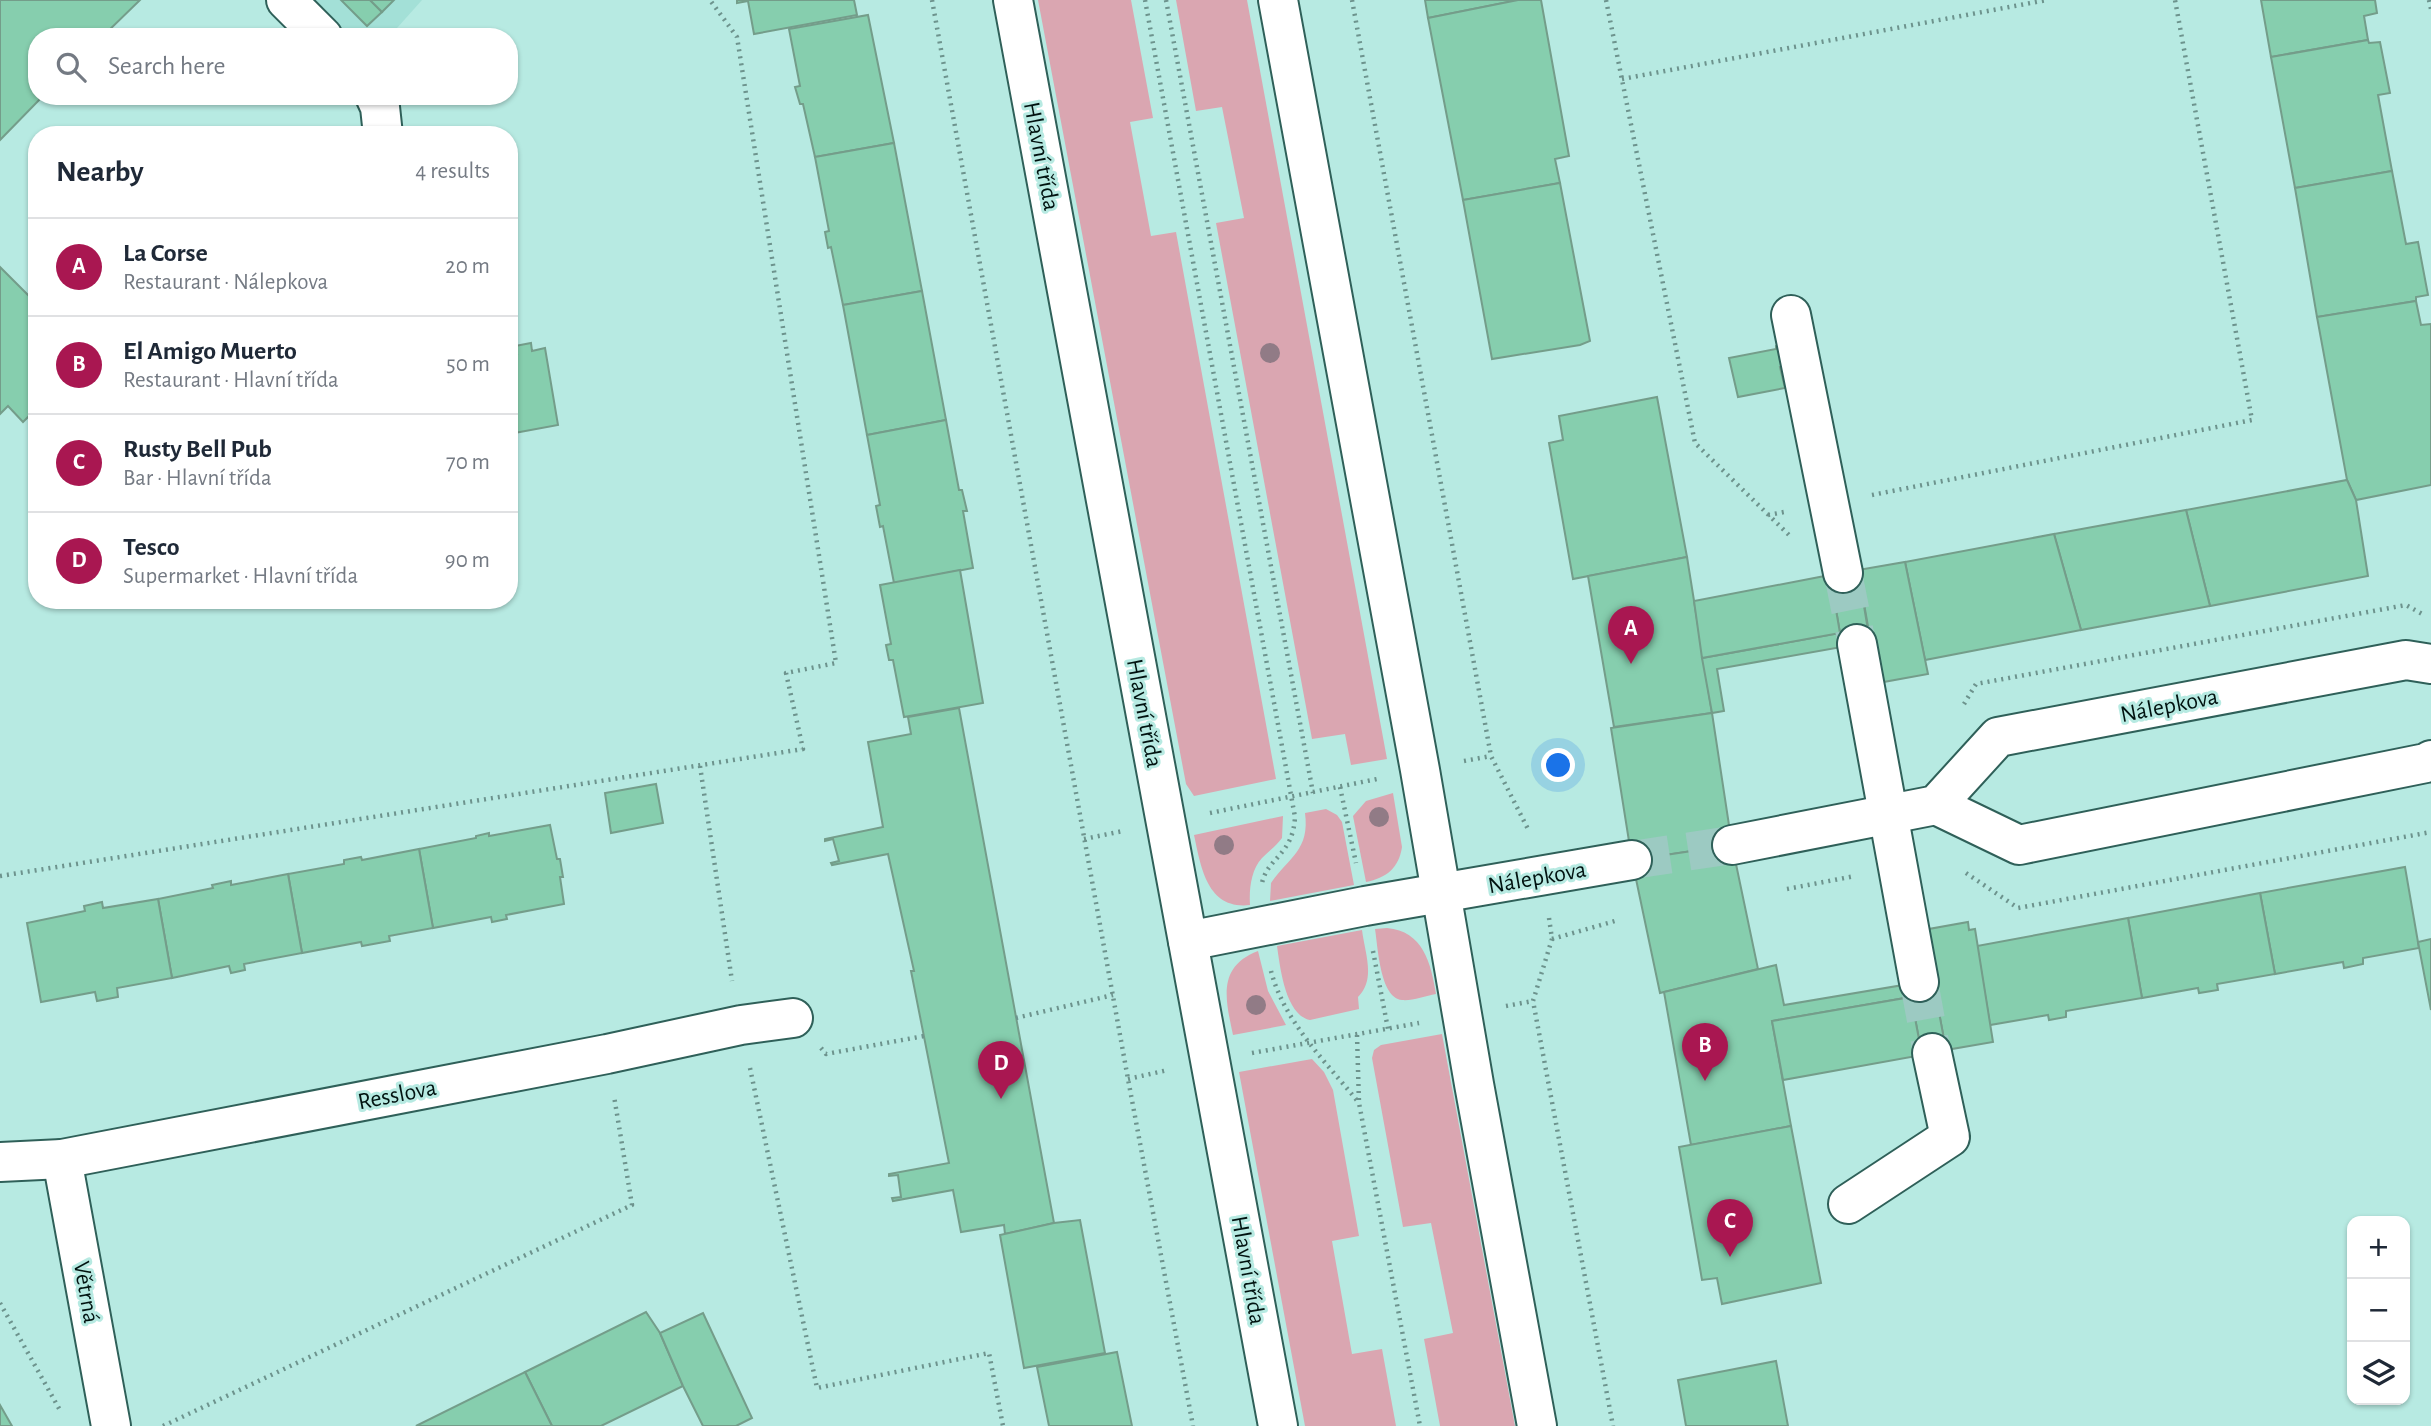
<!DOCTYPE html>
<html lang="en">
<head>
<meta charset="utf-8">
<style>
	:root { --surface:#fff; --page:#f2f2f3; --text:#1f2937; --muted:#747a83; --line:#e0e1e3; --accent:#a91751 }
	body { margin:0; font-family:"Alegreya Sans",sans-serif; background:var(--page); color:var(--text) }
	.controls { position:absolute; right:21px; bottom:21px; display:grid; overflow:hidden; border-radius:14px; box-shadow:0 2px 5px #0004 }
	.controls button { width:63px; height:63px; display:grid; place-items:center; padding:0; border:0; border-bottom:2px solid var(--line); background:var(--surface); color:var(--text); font:35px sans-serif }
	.you { position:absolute; left:1559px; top:766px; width:24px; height:24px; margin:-18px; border:5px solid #fff; border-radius:50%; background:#1a73e8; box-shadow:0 0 0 10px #1a73e833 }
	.badge { display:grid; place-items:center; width:46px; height:46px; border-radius:50%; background:var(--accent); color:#fff; font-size:23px; font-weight:700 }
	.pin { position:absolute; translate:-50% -58px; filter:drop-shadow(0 2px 4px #0008) }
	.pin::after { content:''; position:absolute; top:37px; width:24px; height:21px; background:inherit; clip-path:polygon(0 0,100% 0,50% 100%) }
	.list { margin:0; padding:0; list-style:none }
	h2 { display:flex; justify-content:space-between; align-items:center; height:91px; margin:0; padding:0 28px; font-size:30px }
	h2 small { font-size:23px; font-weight:400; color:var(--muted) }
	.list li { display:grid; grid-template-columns:46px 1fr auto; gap:21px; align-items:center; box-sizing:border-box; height:98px; padding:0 28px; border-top:2px solid var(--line) }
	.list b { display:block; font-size:26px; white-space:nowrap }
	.list p { margin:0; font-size:23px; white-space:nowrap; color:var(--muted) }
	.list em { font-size:23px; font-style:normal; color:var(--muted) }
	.icon { flex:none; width:38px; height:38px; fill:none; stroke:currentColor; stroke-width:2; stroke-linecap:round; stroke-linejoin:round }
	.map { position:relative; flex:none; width:2431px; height:1426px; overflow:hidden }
	.search { position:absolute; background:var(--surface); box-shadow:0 2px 5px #0004; left:28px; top:28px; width:490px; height:77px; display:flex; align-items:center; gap:18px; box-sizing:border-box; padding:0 24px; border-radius:28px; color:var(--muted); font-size:26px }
	.panel { position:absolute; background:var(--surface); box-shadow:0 2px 5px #0004; left:28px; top:126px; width:490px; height:483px; border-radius:28px }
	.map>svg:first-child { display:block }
	.built { fill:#a3e0d7 }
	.green { fill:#daa6b1 }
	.building { fill:#86ceae; stroke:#749d8a; stroke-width:2 }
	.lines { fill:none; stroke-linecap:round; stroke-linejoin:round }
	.minor-tunnel { stroke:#9ccac2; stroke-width:38; stroke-dasharray:38 19; stroke-linecap:butt }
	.minor-casing { stroke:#2f6059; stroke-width:42 }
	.path { stroke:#6d938d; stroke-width:4.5; stroke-dasharray:2 5; stroke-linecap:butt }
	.minor { stroke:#fff; stroke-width:38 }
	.tree { fill:#917b86 }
	.labels { text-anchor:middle; stroke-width:6; stroke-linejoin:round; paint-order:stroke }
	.street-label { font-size:24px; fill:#011210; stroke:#b7eae2 }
</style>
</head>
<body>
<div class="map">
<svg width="2431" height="1426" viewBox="0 0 2431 1426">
	<rect width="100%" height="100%" fill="#b7eae2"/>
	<!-- built -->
	<path class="built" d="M 313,0 L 422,0 L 389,37 L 351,37 Z"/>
	<!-- green -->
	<g class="green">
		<path d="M 1038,0 L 1131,0 L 1153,118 L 1130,122 L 1151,236 L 1176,232 L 1276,779 L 1194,796 L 1186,784 Z"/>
		<path d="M 1176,0 L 1247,0 L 1387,759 L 1351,765 L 1345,734 L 1312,739 L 1216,223 L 1244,218 L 1222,107 L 1196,111 Z"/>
		<path d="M 1393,793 L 1402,847 C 1399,868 1386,878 1366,882 L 1353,816 L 1366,801 Z"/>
		<path d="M 1326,809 L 1337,815 L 1342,822 L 1354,885 L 1270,901 L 1271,883 C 1289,857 1310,850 1305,813 Z"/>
		<path d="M 1283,816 L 1282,838 C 1276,846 1269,851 1262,858 C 1251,870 1249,889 1250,905 C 1207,910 1201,867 1194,835 Z"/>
		<path d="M 1387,928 C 1423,931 1431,963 1436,994 C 1425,996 1412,1001 1402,1000 C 1380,998 1378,947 1375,929 Z"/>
		<path d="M 1362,930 C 1365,954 1376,979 1358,997 L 1359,1009 L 1310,1020 C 1285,1015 1280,966 1277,946 Z"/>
		<path d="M 1258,951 L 1268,991 L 1286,1025 L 1233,1035 C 1226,1001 1216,967 1258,951 Z"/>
		<path d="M 1442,1034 L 1515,1426 L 1440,1426 L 1424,1339 L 1453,1333 L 1431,1223 L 1403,1227 L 1372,1058 L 1374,1050 L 1381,1045 Z"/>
		<path d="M 1312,1059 L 1324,1072 L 1333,1090 L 1359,1236 L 1332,1241 L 1352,1354 L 1382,1349 L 1396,1426 L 1305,1426 L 1239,1072 Z"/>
	</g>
	<!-- building -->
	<g class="building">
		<path d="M 0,0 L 140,0 L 102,37 L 37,37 L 37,96 L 43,96 L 0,140 Z"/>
		<path d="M 341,0 L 370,0 L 382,12 L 367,26 Z"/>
		<path d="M 370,0 L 394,0 L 382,12 Z"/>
		<path d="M 737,0 L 854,0 L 857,15 L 754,34 L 748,1 L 737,3 Z"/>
		<path d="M 1425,0 L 1518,0 L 1428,18 Z"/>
		<path d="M 1518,0 L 1541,0 L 1569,156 L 1555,159 L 1560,183 L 1463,200 L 1428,18 Z"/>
		<path d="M 2261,0 L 2375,0 L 2377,13 L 2364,16 L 2368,40 L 2271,57 Z"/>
		<path d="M 868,15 L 894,143 L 815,157 L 803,104 L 800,104 L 795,87 L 800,86 L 789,29 Z"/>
		<path d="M 2368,40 L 2369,43 L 2380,42 L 2390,93 L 2378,95 L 2392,171 L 2295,188 L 2271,57 Z"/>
		<path d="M 894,143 L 922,291 L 843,305 L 831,247 L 828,248 L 825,232 L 829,231 L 815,157 Z"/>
		<path d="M 2392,171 L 2406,244 L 2418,242 L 2428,295 L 2416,297 L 2416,301 L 2317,317 L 2295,188 Z"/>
		<path d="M 1560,183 L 1590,341 L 1580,345 L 1492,359 L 1463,200 Z"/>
		<path d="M 0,267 L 37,304 L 37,408 L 23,422 L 8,406 L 0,414 Z"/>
		<path d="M 922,291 L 946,420 L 867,435 L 843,305 Z"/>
		<path d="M 2416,301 L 2421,325 L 2431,324 L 2431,485 L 2356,500 L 2347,480 L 2317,317 Z"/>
		<path d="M 531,343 L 532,351 L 545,348 L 558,425 L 509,434 L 509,355 L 517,354 L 515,346 Z"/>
		<path d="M 1782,345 L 1786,366 L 1780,367 L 1785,388 L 1738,397 L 1729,358 L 1776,349 L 1776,346 Z"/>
		<path d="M 1657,397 L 1687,557 L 1573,579 L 1549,443 L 1563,440 L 1559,416 Z"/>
		<path d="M 946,420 L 959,490 L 962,490 L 967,511 L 963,511 L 973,568 L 894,583 L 883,526 L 880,527 L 876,506 L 880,505 L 867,435 Z"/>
		<path d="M 2347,480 L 2356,500 L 2368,576 L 2210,606 L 2186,510 Z"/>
		<path d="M 2186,510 L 2210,606 L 2081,630 L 2054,534 Z"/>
		<path d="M 2054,534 L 2081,630 L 1925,660 L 1905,562 Z"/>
		<path d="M 1687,557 L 1712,713 L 1614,727 L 1588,576 Z"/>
		<path d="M 1905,562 L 1928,674 L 1878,683 L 1858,570 Z"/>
		<path d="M 960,570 L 983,703 L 904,717 L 893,660 L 889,660 L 886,645 L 891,644 L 880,585 Z"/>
		<path d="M 1858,570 L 1870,642 L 1717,669 L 1724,711 L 1712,713 L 1702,658 L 1840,633 L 1830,575 Z"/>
		<path d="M 1830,575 L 1840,633 L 1702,658 L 1694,601 Z"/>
		<path d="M 959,708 L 1054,1223 L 1005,1234 L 1004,1225 L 961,1232 L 953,1190 L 893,1201 L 892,1198 L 901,1197 L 898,1175 L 889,1176 L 889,1174 L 949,1163 L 911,971 L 914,971 L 888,854 L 832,865 L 831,863 L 839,861 L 833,839 L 825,841 L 825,839 L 883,827 L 868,742 L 911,734 L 908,717 Z"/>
		<path d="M 1712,713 L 1732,845 L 1632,860 L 1611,728 Z"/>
		<path d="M 656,784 L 663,823 L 611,833 L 605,793 Z"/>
		<path d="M 550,825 L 557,859 L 560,859 L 563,877 L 560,877 L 564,904 L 506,915 L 507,919 L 492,922 L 491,917 L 433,928 L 419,849 L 476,838 L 476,836 L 489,833 L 489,836 Z"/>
		<path d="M 1732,845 L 1758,969 L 1660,993 L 1632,860 Z"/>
		<path d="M 419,849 L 433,928 L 389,936 L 390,941 L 362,946 L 361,942 L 302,953 L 288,874 L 344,864 L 344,860 L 361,857 L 362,860 Z"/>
		<path d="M 2405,867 L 2419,948 L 2363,958 L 2363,964 L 2344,968 L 2343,962 L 2275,974 L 2260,893 Z"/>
		<path d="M 288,874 L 302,953 L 244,964 L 245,970 L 231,973 L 229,966 L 172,978 L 158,899 L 213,888 L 212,885 L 231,881 L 231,885 Z"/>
		<path d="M 2260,893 L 2275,974 L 2217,984 L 2218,990 L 2199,993 L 2198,988 L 2142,998 L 2128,918 Z"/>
		<path d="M 158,899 L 172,978 L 117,988 L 118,997 L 97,1001 L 95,992 L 41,1002 L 27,923 L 85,911 L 84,906 L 102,902 L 103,908 Z"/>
		<path d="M 2128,918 L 2142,998 L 2066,1011 L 2066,1017 L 2049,1020 L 2048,1015 L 1990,1025 L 1977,946 Z"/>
		<path d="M 1968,922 L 1969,930 L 1975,929 L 1993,1042 L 1946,1050 L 1925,938 L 1929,929 Z"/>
		<path d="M 2431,939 L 2431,1010 L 2418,942 Z"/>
		<path d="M 1776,965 L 1784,1005 L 1933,980 L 1946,1050 L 1922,1055 L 1911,997 L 1772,1021 L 1791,1126 L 1691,1145 L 1664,992 Z"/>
		<path d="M 1911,997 L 1922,1055 L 1783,1080 L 1772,1021 Z"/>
		<path d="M 1791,1126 L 1821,1283 L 1722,1304 L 1717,1278 L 1702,1280 L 1679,1147 Z"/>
		<path d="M 1080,1220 L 1105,1353 L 1024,1368 L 1000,1235 L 1054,1223 Z"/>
		<path d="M 646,1312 L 660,1333 L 683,1386 L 601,1426 L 552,1426 L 525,1372 Z"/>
		<path d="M 703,1313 L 752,1418 L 736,1426 L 703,1426 L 683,1386 L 660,1333 Z"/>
		<path d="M 1117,1352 L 1132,1426 L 1049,1426 L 1037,1367 Z"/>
		<path d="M 1776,1361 L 1788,1426 L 1686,1426 L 1678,1380 Z"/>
		<path d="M 525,1372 L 552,1426 L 416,1426 Z"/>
		<path d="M 0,1405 L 12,1426 L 0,1426 Z"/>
	</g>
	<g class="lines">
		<!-- minor-tunnel -->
		<g class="minor-tunnel">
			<path d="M 1843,573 L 1857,644"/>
			<path d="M 1632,860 L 1732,845"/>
			<path d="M 1919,982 L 1932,1053"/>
		</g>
		<!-- minor casing -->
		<g class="minor-casing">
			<g id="minor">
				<path d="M 286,0 L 323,37"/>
				<path d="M 1013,0 L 1278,1426"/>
				<path d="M 1278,0 L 1420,770 L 1474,1084 L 1537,1426"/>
				<path d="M 375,96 L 380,107 L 383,135"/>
				<path d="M 1791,315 L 1843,573"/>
				<path d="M 1857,644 L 1919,982"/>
				<path d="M 1936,805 L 2019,845 L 2426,763 L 2431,760"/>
				<path d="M 1732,845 L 1936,805 L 1998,737 L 2406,660 L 2431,664"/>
				<path d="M 1188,941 L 1365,906 L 1632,860"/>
				<path d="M 62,1159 L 111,1426"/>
				<path d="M 0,1162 L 62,1159 L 607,1054 L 741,1025 L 793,1018"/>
				<path d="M 1848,1204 L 1950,1137 L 1932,1053"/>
			</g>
		</g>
		<!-- path -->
		<g class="path">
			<path d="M 932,0 L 1128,1079 L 1193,1426"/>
			<path d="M 1145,0 L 1295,817 C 1293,855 1268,857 1262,883"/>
			<path d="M 1166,0 L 1313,793"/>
			<path d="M 1352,0 L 1491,756 L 1529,831"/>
			<path d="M 1606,0 L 1695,443 L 1789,535"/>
			<path d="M 2429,0 L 2431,9"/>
			<path d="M 1622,79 L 2047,0"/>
			<path d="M 1872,495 L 2252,420 L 2175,0"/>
			<path d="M 1768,515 L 1784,512"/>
			<path d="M 1964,704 L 1976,684 L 2406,605 L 2424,615"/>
			<path d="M 1464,761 L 1491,756"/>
			<path d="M 700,766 L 732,981"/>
			<path d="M 1340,787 L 1356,863"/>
			<path d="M 1210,813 L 1377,779"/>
			<path d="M 1084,839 L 1123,831"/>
			<path d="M 1966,873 L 2018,908 L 2431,832"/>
			<path d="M 0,876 L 803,749 L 786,673 L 836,663 L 737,37 L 710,0"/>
			<path d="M 1787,889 L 1855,876"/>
			<path d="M 1549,918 L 1552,939 L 1533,1001 L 1613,1426"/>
			<path d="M 1552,939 L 1615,921"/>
			<path d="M 1373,951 L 1388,1029"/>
			<path d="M 1271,971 C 1284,1022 1327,1063 1359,1103"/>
			<path d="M 1506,1006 L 1533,1001"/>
			<path d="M 1016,1018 L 1113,995"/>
			<path d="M 1357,1035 L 1359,1103 L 1420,1426"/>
			<path d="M 821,1048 L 826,1054 L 924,1036"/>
			<path d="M 1252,1053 L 1419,1023"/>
			<path d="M 750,1068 L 817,1388 L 989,1353 L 1003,1426"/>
			<path d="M 1128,1079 L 1168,1070"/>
			<path d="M 0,1303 L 61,1412"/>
			<path d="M 163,1426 L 632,1205 L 614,1096"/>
		</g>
		<!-- minor -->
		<use href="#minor" class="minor"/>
	</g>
	<!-- trees -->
	<g class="tree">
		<circle cx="1270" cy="353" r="10"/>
		<circle cx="1379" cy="817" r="10"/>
		<circle cx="1224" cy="845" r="10"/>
		<circle cx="1256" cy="1005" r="10"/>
	</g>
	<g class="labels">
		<!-- street labels -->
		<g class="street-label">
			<text transform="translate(1042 156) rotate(79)" y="8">Hlavní třída</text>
			<text transform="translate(2169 705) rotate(-11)" y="8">Nálepkova</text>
			<text transform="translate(1145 713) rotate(79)" y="8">Hlavní třída</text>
			<text transform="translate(1537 877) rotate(-10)" y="8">Nálepkova</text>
			<text transform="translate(397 1094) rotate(-11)" y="8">Resslova</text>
			<text transform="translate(1249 1270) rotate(80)" y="8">Hlavní třída</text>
			<text transform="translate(87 1292) rotate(80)" y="8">Větrná</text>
		</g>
	</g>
</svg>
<div class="controls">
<button>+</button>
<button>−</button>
<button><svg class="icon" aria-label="layers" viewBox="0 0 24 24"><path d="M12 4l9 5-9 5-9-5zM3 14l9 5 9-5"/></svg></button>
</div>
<div class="you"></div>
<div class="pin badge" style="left:1631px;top:664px">A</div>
<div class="pin badge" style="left:1705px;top:1081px">B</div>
<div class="pin badge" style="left:1730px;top:1257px">C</div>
<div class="pin badge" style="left:1001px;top:1099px">D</div>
<div class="search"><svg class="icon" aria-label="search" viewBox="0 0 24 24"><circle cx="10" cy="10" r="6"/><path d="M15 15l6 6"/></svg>Search here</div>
<section class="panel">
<h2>Nearby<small>4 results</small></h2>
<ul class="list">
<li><span class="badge">A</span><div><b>La Corse</b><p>Restaurant · Nálepkova</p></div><em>20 m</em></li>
<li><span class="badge">B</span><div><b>El Amigo Muerto</b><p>Restaurant · Hlavní třída</p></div><em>50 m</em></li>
<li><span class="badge">C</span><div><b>Rusty Bell Pub</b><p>Bar · Hlavní třída</p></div><em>70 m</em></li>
<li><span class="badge">D</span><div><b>Tesco</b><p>Supermarket · Hlavní třída</p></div><em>90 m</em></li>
</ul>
</section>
</div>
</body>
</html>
